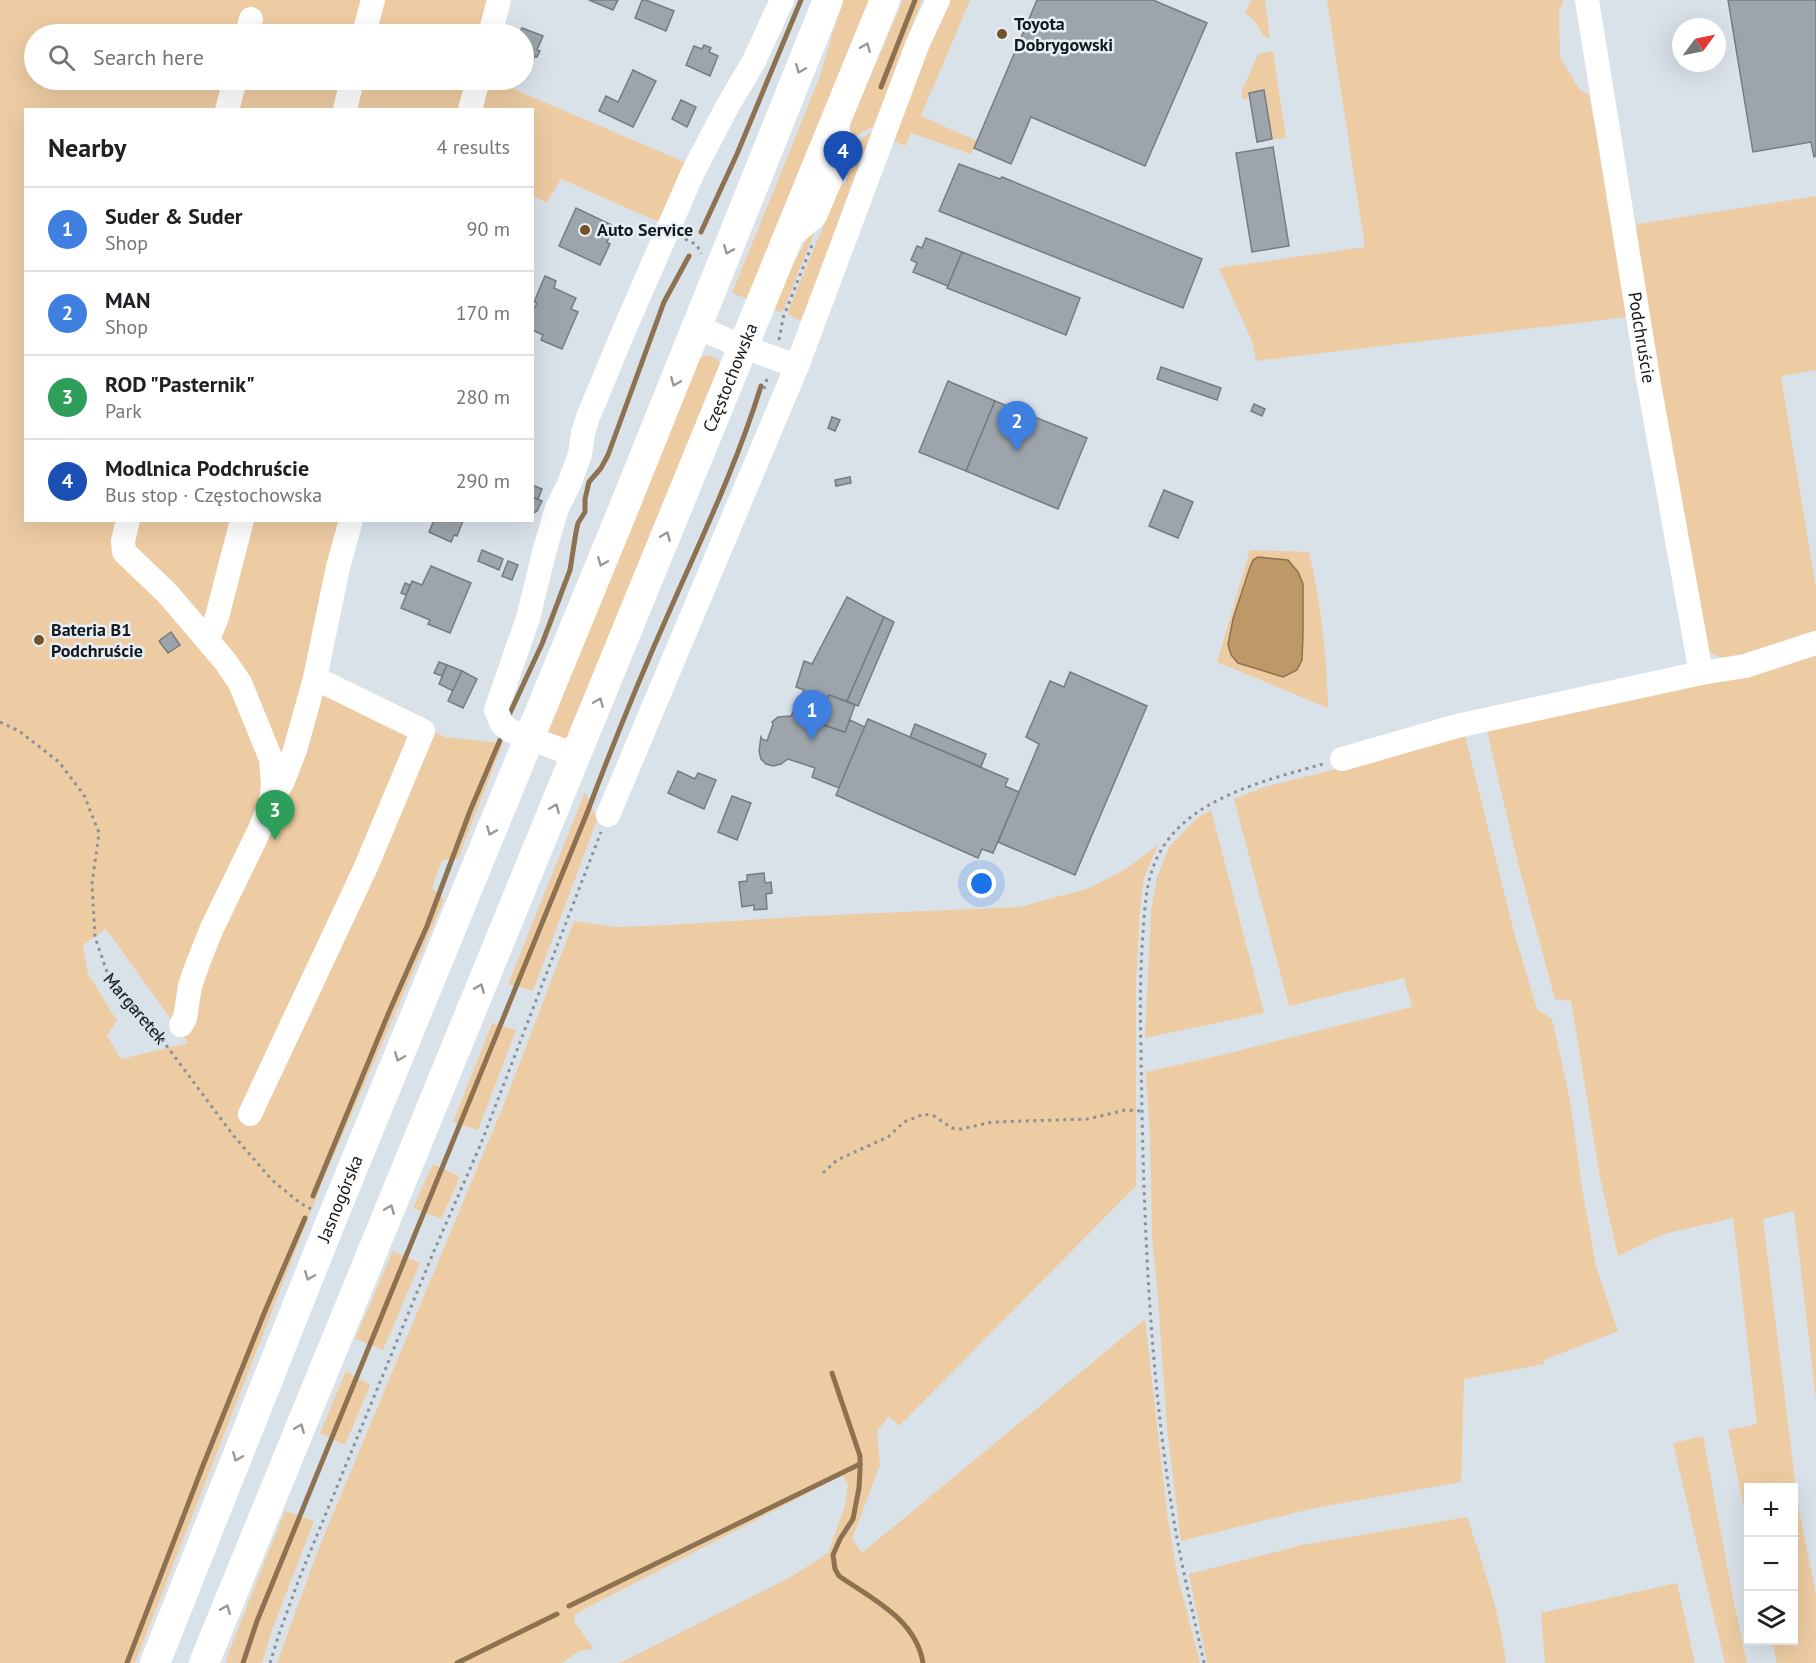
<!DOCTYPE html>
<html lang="en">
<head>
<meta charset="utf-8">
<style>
	:root { --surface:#fff; --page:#f2f2f2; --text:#202124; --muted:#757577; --line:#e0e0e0; --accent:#2563eb }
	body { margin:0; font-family:"PT Sans",sans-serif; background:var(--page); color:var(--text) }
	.controls { position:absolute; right:18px; bottom:18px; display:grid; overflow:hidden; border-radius:0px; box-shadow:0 6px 24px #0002 }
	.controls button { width:54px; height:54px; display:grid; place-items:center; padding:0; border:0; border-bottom:2px solid var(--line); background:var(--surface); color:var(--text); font:30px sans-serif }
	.compass { position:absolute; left:1672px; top:18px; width:54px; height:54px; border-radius:50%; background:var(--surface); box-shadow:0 6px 24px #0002; rotate:57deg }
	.you { position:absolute; left:982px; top:884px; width:21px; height:21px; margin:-15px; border:4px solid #fff; border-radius:50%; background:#1a73e8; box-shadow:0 0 0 9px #1a73e833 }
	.badge { display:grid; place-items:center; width:39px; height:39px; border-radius:50%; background:var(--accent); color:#fff; font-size:20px; font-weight:700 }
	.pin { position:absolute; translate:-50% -50px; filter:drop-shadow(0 2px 3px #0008) }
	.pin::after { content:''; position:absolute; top:32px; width:21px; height:18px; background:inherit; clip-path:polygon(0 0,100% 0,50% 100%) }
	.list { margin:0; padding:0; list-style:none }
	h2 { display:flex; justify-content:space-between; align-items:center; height:78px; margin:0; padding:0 24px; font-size:26px }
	h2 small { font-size:20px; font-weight:400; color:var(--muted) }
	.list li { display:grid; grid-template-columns:39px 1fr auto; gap:18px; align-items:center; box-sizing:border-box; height:84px; padding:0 24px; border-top:2px solid var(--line) }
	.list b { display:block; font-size:22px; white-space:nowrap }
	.list p { margin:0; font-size:20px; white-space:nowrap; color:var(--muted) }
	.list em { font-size:20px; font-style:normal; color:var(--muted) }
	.icon { flex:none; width:33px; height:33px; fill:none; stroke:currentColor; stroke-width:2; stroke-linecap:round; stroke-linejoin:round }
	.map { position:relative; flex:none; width:1816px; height:1663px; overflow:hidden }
	.search { position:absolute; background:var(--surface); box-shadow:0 6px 24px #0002; left:24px; top:24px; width:510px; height:66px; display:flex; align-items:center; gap:15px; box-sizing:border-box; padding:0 21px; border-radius:33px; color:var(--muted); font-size:22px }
	.panel { position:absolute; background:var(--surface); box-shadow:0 6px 24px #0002; left:24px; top:108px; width:510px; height:414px; border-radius:0px }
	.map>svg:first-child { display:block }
	.green { fill:#edcca3; fill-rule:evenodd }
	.water { fill:#be9867; stroke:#8c7250; stroke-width:1.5 }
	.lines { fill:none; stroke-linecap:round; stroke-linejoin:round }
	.stream { stroke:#8c7250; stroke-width:5 }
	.building { fill:#9da4ab; stroke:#757c82; stroke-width:1.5 }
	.path { stroke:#8b9196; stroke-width:3; stroke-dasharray:3 4.5; stroke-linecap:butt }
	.minor { stroke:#fff; stroke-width:24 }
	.major { stroke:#fff; stroke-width:30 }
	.oneway { stroke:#969898 }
	.poi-dot { fill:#725328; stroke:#e7eff6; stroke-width:2 }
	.labels { text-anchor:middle; stroke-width:5; stroke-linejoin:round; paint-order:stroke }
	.poi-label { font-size:18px; font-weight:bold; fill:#16191b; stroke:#e7eff6; text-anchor:start }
	.street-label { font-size:18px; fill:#16191b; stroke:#e7eff6 }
</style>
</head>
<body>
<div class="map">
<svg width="1816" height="1663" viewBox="0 0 1816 1663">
	<rect width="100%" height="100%" fill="#dae2e9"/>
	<!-- green -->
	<g class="green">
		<path d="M 0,0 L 497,0 L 488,34 L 34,34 L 34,80 L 492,80 L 689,164 L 659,222 L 561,179 L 547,202 L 533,197 L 532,110 L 26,110 L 26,520 L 359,521 L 323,672 L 445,737 L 503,743 L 458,859 L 442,860 L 432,888 L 444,900 L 324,1178 L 135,1663 L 0,1663 ZM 106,929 L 188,1043 L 121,1059 L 107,1035 L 117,1021 L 88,974 L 83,945 Z"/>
		<path d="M 843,0 L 872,0 L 750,300 L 732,293 L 819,79 Z"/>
		<path d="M 903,0 L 922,0 L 873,127 C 852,135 853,140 845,159 L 850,124 Z"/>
		<path d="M 946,0 L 970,0 L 921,116 L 977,141 L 971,154 L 911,133 L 905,146 L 891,140 Z"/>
		<path d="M 1251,0 L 1265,0 L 1270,38 C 1258,37 1261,21 1245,14 Z"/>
		<path d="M 1327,0 L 1564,0 L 1559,12 L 1560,57 L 1579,89 L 1589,95 L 1602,163 L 1628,317 L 1256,361 L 1252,341 L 1219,268 L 1365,247 Z"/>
		<path d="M 1273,51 L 1286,138 L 1272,139 L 1264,91 L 1249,93 L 1250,98 L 1243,100 L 1241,93 L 1258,54 Z"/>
		<path d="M 875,132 L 868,149 L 862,157 L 828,250 L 804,322 L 789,315 L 788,311 L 841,183 L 845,184 L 848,176 L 845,174 C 851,157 854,136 875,132 Z"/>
		<path d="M 1816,196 L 1816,370 L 1781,376 L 1816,588 L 1816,633 L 1733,661 L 1711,654 L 1696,633 L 1634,228 L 1638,224 Z"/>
		<path d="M 823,210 L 784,309 L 780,312 L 769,307 Z"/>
		<path d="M 708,355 L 717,359 L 721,366 L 567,737 L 562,738 L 545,732 L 698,359 Z"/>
		<path d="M 1250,550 L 1309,552 C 1321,602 1327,656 1328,708 L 1217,662 ZM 1258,557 L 1288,560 L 1298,572 L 1303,584 L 1303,634 L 1302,660 L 1233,619 L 1250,567 L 1253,560 Z"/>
		<path d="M 1816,649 L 1816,1400 L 1794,1211 L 1763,1219 L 1798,1505 L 1816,1594 L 1816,1663 L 1777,1663 L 1772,1641 L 1794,1640 L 1794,1488 L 1748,1488 L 1748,1527 L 1728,1430 L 1757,1424 L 1733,1218 L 1664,1234 L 1618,1256 L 1600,1177 L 1571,1001 L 1555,999 L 1519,867 L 1486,727 Z"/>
		<path d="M 1464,731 L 1514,932 L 1537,1009 L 1552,1019 L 1570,1100 L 1582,1188 L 1596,1266 L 1618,1331 L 1544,1360 L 1544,1364 L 1464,1379 L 1461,1482 L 1315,1508 L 1181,1541 L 1167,1429 L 1158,1298 L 1152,1236 L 1150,1137 L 1146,1072 L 1222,1055 L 1412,1007 L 1404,978 L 1289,1006 L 1234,799 L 1264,787 L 1350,766 Z"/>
		<path d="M 585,792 L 597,820 L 533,991 L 508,984 Z"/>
		<path d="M 1211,810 L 1264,1013 L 1145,1038 L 1151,910 L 1157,877 L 1169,847 L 1197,818 Z"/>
		<path d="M 1158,845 L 1144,878 L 1140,907 L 1136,983 L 1136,1186 L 899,1426 L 889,1416 L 877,1431 L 880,1465 L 852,1539 L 862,1553 L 1145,1319 L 1167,1513 L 1177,1573 L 1200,1663 L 620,1663 L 789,1578 L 828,1553 L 845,1506 L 848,1485 L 843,1475 L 575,1614 L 575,1623 L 594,1649 L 579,1651 L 562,1663 L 277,1663 L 320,1545 L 504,1104 L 574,921 L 615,927 L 670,925 L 810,916 L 1019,907 L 1087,889 L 1126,869 Z"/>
		<path d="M 492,1023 L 516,1030 L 478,1130 L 453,1122 Z"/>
		<path d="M 433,1164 L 460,1177 L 441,1219 L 413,1208 Z"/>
		<path d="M 393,1251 L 420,1263 L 383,1350 L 355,1339 Z"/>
		<path d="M 346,1371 L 370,1385 L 345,1445 L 320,1433 Z"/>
		<path d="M 1703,1436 L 1733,1598 L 1747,1663 L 1725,1663 L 1673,1443 Z"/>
		<path d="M 285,1511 L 314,1521 L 272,1630 L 262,1663 L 226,1663 L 230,1649 Z"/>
		<path d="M 1467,1517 C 1483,1565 1500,1612 1506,1663 L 1207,1663 L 1189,1574 L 1302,1545 Z"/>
		<path d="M 1677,1583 L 1695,1663 L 1545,1663 L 1541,1613 Z"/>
	</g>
	<!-- water -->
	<path class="water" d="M 1258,557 L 1288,560 L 1298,572 L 1303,584 L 1303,634 L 1302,660 L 1297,670 L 1283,677 L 1238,663 L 1231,655 L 1228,645 L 1233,619 L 1250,567 L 1253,560 Z"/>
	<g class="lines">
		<!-- stream -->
		<g class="stream">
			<path d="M 881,87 L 915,0"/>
			<path d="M 701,232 L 737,154 L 801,0"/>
			<path d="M 510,713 L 542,644 L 570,570 L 576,532 L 578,523 L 585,512 L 585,499 L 589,482 L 601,468 L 608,455 L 664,302 L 689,256"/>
			<path d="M 313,1196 L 389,1012 L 427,926 L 470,811 L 500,740"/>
			<path d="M 832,1373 L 860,1456 L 860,1470 L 859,1488 L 853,1519 L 840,1539 L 833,1555 L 835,1569 L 839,1576 C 872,1599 916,1619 923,1663"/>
			<path d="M 569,1606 L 860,1464"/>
			<path d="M 127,1663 L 202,1468 L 265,1311 L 305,1218"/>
			<path d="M 243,1663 L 257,1621 L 587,813 C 613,744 640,677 670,610 C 702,537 737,464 761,386"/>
			<path d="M 457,1663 L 557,1614"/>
		</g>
	</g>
	<!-- building -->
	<g class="building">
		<path d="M 589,0 L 618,0 L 613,10 Z"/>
		<path d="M 642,0 L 646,0 L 674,11 L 666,31 L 635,18 Z"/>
		<path d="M 1037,0 L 1153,0 L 1207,23 L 1145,166 L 1031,117 L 1011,164 L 974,148 Z"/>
		<path d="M 1728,0 L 1816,0 L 1816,156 L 1814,157 L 1811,142 L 1753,152 Z"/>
		<path d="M 522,28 L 543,36 L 537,50 L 540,51 L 537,57 L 535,56 L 529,69 L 524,66 L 524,34 L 519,34 Z"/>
		<path d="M 704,45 L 711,48 L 709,52 L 718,56 L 710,76 L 686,65 L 694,46 L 702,49 Z"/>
		<path d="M 633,70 L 656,81 L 633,127 L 599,111 L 606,96 L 618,102 Z"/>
		<path d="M 1264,90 L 1272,139 L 1257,142 L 1249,93 Z"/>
		<path d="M 681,100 L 696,107 L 687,127 L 672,119 Z"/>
		<path d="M 1273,147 L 1289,246 L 1252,252 L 1236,153 Z"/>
		<path d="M 959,164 L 1000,179 L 1002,177 L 1202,259 L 1183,308 L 939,211 Z"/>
		<path d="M 576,208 L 614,226 L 607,242 L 610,244 L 600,265 L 559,246 Z"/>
		<path d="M 926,238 L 962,252 L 948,286 L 913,272 L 917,263 L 911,260 L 917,246 L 922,248 Z"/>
		<path d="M 962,252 L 1080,298 L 1066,335 L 947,288 Z"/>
		<path d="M 545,276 L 556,281 L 554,288 L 576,298 L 571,309 L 578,312 L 562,349 L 541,340 L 543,335 L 532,330 L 532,312 L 537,303 L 534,302 Z"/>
		<path d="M 1161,367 L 1221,388 L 1217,400 L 1157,379 Z"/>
		<path d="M 948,381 L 995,401 L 966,471 L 919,452 Z"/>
		<path d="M 995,401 L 1087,438 L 1058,509 L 966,471 Z"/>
		<path d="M 1254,404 L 1265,409 L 1262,416 L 1251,411 Z"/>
		<path d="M 832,417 L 840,420 L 835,431 L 828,428 Z"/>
		<path d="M 850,477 L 851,483 L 836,486 L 835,480 Z"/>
		<path d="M 532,485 L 542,489 L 538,499 L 532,497 Z"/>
		<path d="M 1164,490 L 1193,502 L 1178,538 L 1149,526 Z"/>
		<path d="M 532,497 L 542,501 L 537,511 L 532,514 Z"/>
		<path d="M 434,520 L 462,520 L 463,521 L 457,536 L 454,535 L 451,542 L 429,532 Z"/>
		<path d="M 482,550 L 503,559 L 499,570 L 478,561 Z"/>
		<path d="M 508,561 L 518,565 L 512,580 L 502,576 Z"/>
		<path d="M 431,566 L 471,583 L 450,633 L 428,624 L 430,620 L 401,608 L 412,581 L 422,585 Z"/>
		<path d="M 405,583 L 410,585 L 406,595 L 401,593 Z"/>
		<path d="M 847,597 L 884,617 L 847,701 L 829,695 L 818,723 L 845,732 L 850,720 L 865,727 L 839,788 L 812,777 L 815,768 L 788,759 L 781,764 L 773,766 L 766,764 L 761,759 L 759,751 L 761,737 L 762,739 L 767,741 L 773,724 L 772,722 L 778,717 L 791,716 L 804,690 L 796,687 L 804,661 L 812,664 Z"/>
		<path d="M 884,617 L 894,622 L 858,706 L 847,701 Z"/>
		<path d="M 171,632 L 180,645 L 168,653 L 159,641 Z"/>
		<path d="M 439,662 L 447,665 L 442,676 L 434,673 Z"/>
		<path d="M 447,665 L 462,671 L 453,691 L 439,684 Z"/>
		<path d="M 462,671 L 477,679 L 463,708 L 448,701 Z"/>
		<path d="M 1070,672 L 1147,706 L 1075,875 L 998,842 L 1039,744 L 1026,737 L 1050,681 L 1064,687 Z"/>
		<path d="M 829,695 L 855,705 L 845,732 L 818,723 Z"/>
		<path d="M 868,719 L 1008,779 L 1005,786 L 1019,792 L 993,853 L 982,849 L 978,858 L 836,795 Z"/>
		<path d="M 915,724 L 986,754 L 981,767 L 910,737 Z"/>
		<path d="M 678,771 L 695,779 L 698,773 L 716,780 L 704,809 L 668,793 Z"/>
		<path d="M 732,796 L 751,803 L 737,840 L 718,832 Z"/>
		<path d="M 764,873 L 765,883 L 771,882 L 772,893 L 766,894 L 767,909 L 754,910 L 754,905 L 742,907 L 739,882 L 747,881 L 747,875 Z"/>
	</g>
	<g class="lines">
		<!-- path -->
		<g class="path">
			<path d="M 685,239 L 697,245 L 701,254"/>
			<path d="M 779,340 L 783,318 L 812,245"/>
			<path d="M 764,389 L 768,375"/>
			<path id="s1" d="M 0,722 L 19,731 L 59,762 L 84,795 L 99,833 L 92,884 L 95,937 L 109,978 L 163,1041 L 233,1135 L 272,1180 L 300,1203 L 311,1209"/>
			<path d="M 823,1173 L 837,1160 L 888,1137 L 904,1122 L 924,1114 L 934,1116 L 952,1128 L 961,1129 L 992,1122 L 1088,1119 L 1125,1110 L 1142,1111"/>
			<path d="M 270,1663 L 280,1631 L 299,1579 L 434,1251 L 480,1146 L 601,832"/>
			<path d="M 1204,1663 C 1193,1612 1180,1561 1172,1509 C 1148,1358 1143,1203 1141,1049 C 1140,1010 1140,972 1143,933 C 1145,906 1146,878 1159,854 C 1188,798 1267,780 1323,764"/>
		</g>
		<!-- minor -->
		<g class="minor">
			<path id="s2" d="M 1587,0 L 1649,384 L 1701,673"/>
			<path d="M 247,34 L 251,19"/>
			<path d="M 364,34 L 373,0"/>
			<path d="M 490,34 L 499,0"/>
			<path d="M 227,110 L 235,80"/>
			<path d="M 345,110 L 352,80"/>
			<path d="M 470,110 L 478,80"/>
			<path d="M 787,240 L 815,216 L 839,159 L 842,151 L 836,120"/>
			<path d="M 697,327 L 743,347 L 797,366"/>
			<path d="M 128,520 L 123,541 L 124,552 L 167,593 L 225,661 L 240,683 L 271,759 L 273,783 L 271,801 L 260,829 L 212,928 L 198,963 L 190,986 L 185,1018 L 181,1025"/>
			<path d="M 208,640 L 217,617 L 242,520"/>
			<path d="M 315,678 L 338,567 L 351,520"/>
			<path d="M 577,756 L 509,730 L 502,724 L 496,710 L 528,618 L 545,549 L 557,508 L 570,482 L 580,454 L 583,433 L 588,417 L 625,328 L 693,172 L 727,107 L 754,61 L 782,0"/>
			<path d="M 1342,759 L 1457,726 L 1701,673 L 1745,666 L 1816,643"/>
			<path d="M 608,815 L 797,366 L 918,43 L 938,0"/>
			<path d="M 250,1114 L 365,869 L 423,731 L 315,678 L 295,750 L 283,781 L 271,801"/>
		</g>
		<!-- major -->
		<g class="major">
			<path id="s3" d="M 155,1663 L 331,1221 L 625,505 L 828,0"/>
			<path id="s4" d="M 204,1663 L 885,0"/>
		</g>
	</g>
	<!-- one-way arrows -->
	<defs><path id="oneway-chevron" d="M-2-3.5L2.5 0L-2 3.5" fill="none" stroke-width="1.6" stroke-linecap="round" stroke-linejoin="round" transform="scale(1.5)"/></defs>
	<g class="oneway">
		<use href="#oneway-chevron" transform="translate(866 47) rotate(-68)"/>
		<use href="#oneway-chevron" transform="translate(800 69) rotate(112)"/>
		<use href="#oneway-chevron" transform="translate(728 250) rotate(112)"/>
		<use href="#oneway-chevron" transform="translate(675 382) rotate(112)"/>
		<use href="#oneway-chevron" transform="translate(666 536) rotate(-68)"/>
		<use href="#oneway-chevron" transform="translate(602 562) rotate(112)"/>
		<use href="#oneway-chevron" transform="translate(599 702) rotate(-68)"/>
		<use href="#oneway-chevron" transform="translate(555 808) rotate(-67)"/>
		<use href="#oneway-chevron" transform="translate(491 831) rotate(112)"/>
		<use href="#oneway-chevron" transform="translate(480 988) rotate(-67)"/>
		<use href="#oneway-chevron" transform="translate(399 1057) rotate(112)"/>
		<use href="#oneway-chevron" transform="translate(390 1209) rotate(-68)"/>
		<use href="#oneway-chevron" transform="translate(309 1276) rotate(112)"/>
		<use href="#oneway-chevron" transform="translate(300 1428) rotate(-68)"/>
		<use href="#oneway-chevron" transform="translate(237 1457) rotate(112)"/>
		<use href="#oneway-chevron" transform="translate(226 1609) rotate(-68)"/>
	</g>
	<!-- markers -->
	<g class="poi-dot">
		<circle cx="1002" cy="34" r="6"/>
		<circle cx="585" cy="230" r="6"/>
		<circle cx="39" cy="640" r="6"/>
	</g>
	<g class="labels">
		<!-- poi labels -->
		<g class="poi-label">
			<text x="1014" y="30">Toyota<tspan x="1014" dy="21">Dobrygowski</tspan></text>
			<text x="597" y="236">Auto Service</text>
			<text x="51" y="636">Bateria B1<tspan x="51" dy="21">Podchruście</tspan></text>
		</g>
		<!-- street labels -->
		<g class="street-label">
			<text dy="6" stroke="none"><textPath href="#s2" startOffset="342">Podchruście</textPath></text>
			<text dy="6" stroke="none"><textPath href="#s4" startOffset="1389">Częstochowska</textPath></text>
			<text dy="6" stroke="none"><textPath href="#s1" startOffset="342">Margaretek</textPath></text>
			<text dy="6" stroke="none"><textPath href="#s3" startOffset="500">Jasnogórska</textPath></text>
		</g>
	</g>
</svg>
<div class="controls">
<button>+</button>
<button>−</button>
<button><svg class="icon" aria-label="layers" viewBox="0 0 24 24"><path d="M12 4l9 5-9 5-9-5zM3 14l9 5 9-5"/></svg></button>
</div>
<svg class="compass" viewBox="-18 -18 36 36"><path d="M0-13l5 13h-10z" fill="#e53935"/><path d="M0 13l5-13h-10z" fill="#757577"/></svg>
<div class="you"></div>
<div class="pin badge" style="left:812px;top:740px;background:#3f7fe0">1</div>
<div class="pin badge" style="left:1017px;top:451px;background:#3f7fe0">2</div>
<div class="pin badge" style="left:275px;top:840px;background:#2e9e5b">3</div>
<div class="pin badge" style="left:843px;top:181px;background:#1a4fb4">4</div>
<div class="search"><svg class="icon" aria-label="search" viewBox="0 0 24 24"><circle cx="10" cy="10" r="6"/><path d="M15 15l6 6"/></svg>Search here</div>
<section class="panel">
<h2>Nearby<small>4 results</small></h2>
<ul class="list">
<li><span class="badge" style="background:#3f7fe0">1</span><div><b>Suder &amp; Suder</b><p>Shop</p></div><em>90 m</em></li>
<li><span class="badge" style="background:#3f7fe0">2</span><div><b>MAN</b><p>Shop</p></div><em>170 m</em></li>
<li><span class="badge" style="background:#2e9e5b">3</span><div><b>ROD &quot;Pasternik&quot;</b><p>Park</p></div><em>280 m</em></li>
<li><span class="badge" style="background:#1a4fb4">4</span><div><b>Modlnica Podchruście</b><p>Bus stop · Częstochowska</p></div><em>290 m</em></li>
</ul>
</section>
</div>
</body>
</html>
